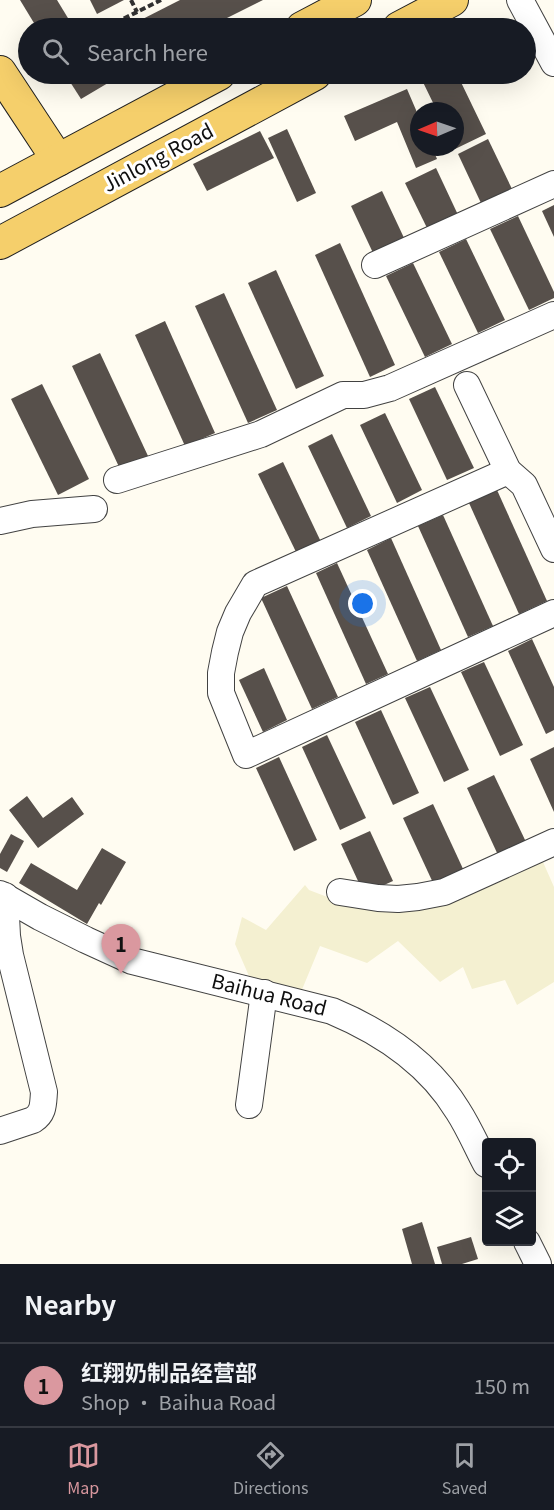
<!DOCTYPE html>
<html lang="en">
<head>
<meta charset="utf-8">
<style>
	:root { --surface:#171b24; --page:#242831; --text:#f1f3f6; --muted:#9ea1a6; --line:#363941; --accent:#da989f }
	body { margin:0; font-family:Georgia,"Noto Sans SC",serif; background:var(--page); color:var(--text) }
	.controls { position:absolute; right:18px; bottom:18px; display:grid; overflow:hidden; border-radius:6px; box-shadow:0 6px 24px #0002 }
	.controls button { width:54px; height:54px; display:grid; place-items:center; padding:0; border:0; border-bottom:2px solid var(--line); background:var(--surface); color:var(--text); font:30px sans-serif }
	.compass { position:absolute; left:410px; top:102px; width:54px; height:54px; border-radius:50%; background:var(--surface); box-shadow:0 6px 24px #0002; rotate:268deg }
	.you { position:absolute; left:363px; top:604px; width:21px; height:21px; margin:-15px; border:4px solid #fff; border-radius:50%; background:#1a73e8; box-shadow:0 0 0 9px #1a73e833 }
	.badge { display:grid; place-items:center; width:39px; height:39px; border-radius:50%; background:var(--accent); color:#111; font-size:20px; font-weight:700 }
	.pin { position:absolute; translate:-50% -50px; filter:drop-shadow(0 2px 3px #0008) }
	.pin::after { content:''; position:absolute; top:32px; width:21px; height:18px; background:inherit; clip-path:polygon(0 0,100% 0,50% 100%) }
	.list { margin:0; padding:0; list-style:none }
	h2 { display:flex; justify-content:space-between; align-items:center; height:78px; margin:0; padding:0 24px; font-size:26px }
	h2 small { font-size:20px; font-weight:400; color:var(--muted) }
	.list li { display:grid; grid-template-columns:39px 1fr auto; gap:18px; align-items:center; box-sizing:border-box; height:84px; padding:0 24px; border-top:2px solid var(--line) }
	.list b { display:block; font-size:22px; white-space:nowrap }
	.list p { margin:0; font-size:20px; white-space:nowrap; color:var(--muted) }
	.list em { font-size:20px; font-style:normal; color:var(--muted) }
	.icon { flex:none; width:33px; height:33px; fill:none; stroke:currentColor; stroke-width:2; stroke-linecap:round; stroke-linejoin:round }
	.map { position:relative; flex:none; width:554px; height:1264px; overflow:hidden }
	.search { position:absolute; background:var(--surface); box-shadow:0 6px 24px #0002; left:18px; right:18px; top:18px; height:66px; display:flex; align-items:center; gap:15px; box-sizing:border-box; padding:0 21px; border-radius:33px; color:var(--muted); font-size:22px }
	.sheet { height:162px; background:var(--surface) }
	nav { display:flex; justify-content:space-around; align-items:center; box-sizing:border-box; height:84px; border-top:2px solid var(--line); background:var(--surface); font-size:16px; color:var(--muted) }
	nav a { display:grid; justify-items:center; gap:3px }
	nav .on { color:var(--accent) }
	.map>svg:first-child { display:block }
	.farmland { fill:#f4f0d1 }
	.building { fill:#57504b }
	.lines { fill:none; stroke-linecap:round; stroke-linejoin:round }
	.minor-casing { stroke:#424242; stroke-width:28 }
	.major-casing { stroke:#202020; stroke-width:34 }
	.path { stroke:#313131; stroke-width:4; stroke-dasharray:6 3; stroke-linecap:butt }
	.minor { stroke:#fff; stroke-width:26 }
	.major { stroke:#f5cf6b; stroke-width:32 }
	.labels { text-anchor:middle; stroke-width:6; stroke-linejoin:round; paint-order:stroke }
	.street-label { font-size:20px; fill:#0f0f0f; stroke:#fff }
</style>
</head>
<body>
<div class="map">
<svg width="554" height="1264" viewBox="0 0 554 1264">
	<rect width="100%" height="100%" fill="#fffcf1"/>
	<!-- farmland -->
	<path class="farmland" d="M 543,862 L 554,887 L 554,982 L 517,1005 L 505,980 L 472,989 L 463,967 L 440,982 L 398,941 L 367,963 L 320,946 L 301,992 L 249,976 L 235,944 L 242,917 L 266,930 L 305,885 L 309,890 L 343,903 L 444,901 Z"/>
	<!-- building -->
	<g class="building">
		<path d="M 20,0 L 57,0 L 74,28 L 37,28 Z"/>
		<path d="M 90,0 L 124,0 L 97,14 Z"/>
		<path d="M 180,0 L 263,0 L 207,28 L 125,28 Z"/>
		<path d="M 65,74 L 102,74 L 108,83 L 81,99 Z"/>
		<path d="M 426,74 L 457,74 L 486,134 L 455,149 L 455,111 L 437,111 L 420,76 Z"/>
		<path d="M 407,89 L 419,117 L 419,147 L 432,147 L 437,159 L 416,168 L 397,122 L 355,141 L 344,116 Z"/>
		<path d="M 287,129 L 316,193 L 297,202 L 268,138 Z"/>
		<path d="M 260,131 L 274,158 L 207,191 L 193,164 Z"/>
		<path d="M 488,139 L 512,189 L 481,203 L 458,154 Z"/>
		<path d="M 436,168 L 459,217 L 429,232 L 405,183 Z"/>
		<path d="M 382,191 L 405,240 L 374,255 L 351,206 Z"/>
		<path d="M 554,205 L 554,237 L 542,211 Z"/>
		<path d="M 518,216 L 554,292 L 554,298 L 529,310 L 490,229 Z"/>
		<path d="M 466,239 L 505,320 L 478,333 L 439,252 Z"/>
		<path d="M 340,243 L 395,365 L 370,377 L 315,255 Z"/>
		<path d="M 413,263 L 452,344 L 425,357 L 386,276 Z"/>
		<path d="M 276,270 L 324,376 L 296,389 L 248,283 Z"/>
		<path d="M 224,293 L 277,410 L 248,423 L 195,306 Z"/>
		<path d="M 165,321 L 215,433 L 185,446 L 135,335 Z"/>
		<path d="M 100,353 L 148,456 L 120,469 L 72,366 Z"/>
		<path d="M 42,384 L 89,479 L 58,495 L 11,399 Z"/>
		<path d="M 435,387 L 474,468 L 447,480 L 409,399 Z"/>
		<path d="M 385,413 L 422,490 L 397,503 L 360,425 Z"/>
		<path d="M 332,434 L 371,516 L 347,528 L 308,446 Z"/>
		<path d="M 283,462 L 322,544 L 298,556 L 258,474 Z"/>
		<path d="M 497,490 L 547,601 L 519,614 L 469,503 Z"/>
		<path d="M 443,515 L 493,626 L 468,637 L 418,526 Z"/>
		<path d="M 391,538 L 441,650 L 417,661 L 367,550 Z"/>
		<path d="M 337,563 L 388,674 L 366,684 L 316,573 Z"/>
		<path d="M 287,586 L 338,697 L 312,709 L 261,598 Z"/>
		<path d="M 532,639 L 554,687 L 554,730 L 546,734 L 508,651 Z"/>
		<path d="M 484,662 L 523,745 L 500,756 L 461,672 Z"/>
		<path d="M 264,668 L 287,720 L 263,732 L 239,680 Z"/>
		<path d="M 430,687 L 469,770 L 444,782 L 405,698 Z"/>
		<path d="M 381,710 L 419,793 L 393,805 L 355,722 Z"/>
		<path d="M 327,735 L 366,818 L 340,830 L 302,747 Z"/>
		<path d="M 554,747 L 554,812 L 530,759 Z"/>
		<path d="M 279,757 L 317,840 L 294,851 L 256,768 Z"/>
		<path d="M 494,775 L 526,842 L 498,855 L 467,788 Z"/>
		<path d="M 27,796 L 43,818 L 72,797 L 84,814 L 38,848 L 9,810 Z"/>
		<path d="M 433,804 L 464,871 L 434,885 L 403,818 Z"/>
		<path d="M 370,831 L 393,881 L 364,894 L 341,844 Z"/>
		<path d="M 11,834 L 24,841 L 7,872 L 0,868 L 0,854 Z"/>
		<path d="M 102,848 L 126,862 L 101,905 L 99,903 L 87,924 L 19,883 L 31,863 L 77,890 Z"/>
		<path d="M 422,1222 L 435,1264 L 412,1264 L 402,1229 Z"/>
		<path d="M 471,1237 L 478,1259 L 462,1264 L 442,1264 L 437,1247 Z"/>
	</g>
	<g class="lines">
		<!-- minor casing -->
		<g class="minor-casing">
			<g id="minor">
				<path d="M 520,0 L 554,63"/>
				<path d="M 375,265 L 554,184"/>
				<path d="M 467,385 L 508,471 L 524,485 L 554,549"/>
				<path d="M 508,471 L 255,584 L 238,613 L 230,632 L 225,652 L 221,673 L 221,693 L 246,755 L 554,613"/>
				<path d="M 117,480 L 261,434 L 343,395 L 364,395 L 390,388 L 554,315"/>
				<path d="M 0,521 L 32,514 L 94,509"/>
				<path d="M 340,892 L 378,898 L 398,899 L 418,897 L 444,892 L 554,842"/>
				<path d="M 0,894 L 40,917 L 86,940 L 132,961 L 332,1011 C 382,1032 429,1063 458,1111 C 469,1128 477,1147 486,1164"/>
				<path d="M 249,1105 L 264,993"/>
				<path d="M 0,1131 L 33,1120 C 44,1113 43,1104 44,1092 L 10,955 L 7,936 L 5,896"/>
				<path d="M 527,1242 L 538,1264"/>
			</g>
		</g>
		<!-- major casing -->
		<g class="major-casing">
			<g id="major">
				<path d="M 302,28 L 355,0"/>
				<path d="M 399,28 L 452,0"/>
				<path d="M 0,72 L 58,160"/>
				<path d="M 0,191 L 219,74"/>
				<path d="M 0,243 L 315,74"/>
			</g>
		</g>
		<!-- path -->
		<g class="path">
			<path d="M 131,0 L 137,12"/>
			<path d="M 113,28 L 111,25 L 161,0"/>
			<path d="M 137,74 L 140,79 L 149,74"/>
		</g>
		<!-- minor -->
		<use href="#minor" class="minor"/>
		<!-- major -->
		<use href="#major" class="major"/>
	</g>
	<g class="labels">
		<!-- street labels -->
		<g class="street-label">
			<text transform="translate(158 158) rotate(-28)" y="7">Jinlong Road</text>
			<text transform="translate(269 995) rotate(14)" y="7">Baihua Road</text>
		</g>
	</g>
</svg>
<div class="controls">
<button><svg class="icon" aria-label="locate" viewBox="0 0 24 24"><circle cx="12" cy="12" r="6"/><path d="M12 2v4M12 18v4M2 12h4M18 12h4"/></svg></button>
<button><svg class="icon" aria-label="layers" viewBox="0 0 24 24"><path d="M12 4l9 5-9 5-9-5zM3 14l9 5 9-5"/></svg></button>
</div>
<svg class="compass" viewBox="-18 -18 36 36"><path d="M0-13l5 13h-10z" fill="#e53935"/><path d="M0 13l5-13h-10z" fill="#9ea1a6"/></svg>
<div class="you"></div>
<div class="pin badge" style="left:121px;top:974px">1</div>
<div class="search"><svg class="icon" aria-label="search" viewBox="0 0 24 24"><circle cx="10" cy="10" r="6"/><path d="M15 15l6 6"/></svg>Search here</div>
</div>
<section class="sheet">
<h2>Nearby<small></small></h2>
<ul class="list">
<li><span class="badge">1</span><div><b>红翔奶制品经营部</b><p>Shop · Baihua Road</p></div><em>150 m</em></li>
</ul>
</section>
<nav>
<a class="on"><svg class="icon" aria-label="map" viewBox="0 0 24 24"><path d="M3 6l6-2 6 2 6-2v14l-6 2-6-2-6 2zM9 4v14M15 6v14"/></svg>Map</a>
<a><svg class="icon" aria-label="directions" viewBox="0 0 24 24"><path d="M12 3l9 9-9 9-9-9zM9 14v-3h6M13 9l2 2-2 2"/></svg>Directions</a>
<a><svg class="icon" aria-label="saved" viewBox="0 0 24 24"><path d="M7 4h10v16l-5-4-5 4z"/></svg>Saved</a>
</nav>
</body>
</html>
